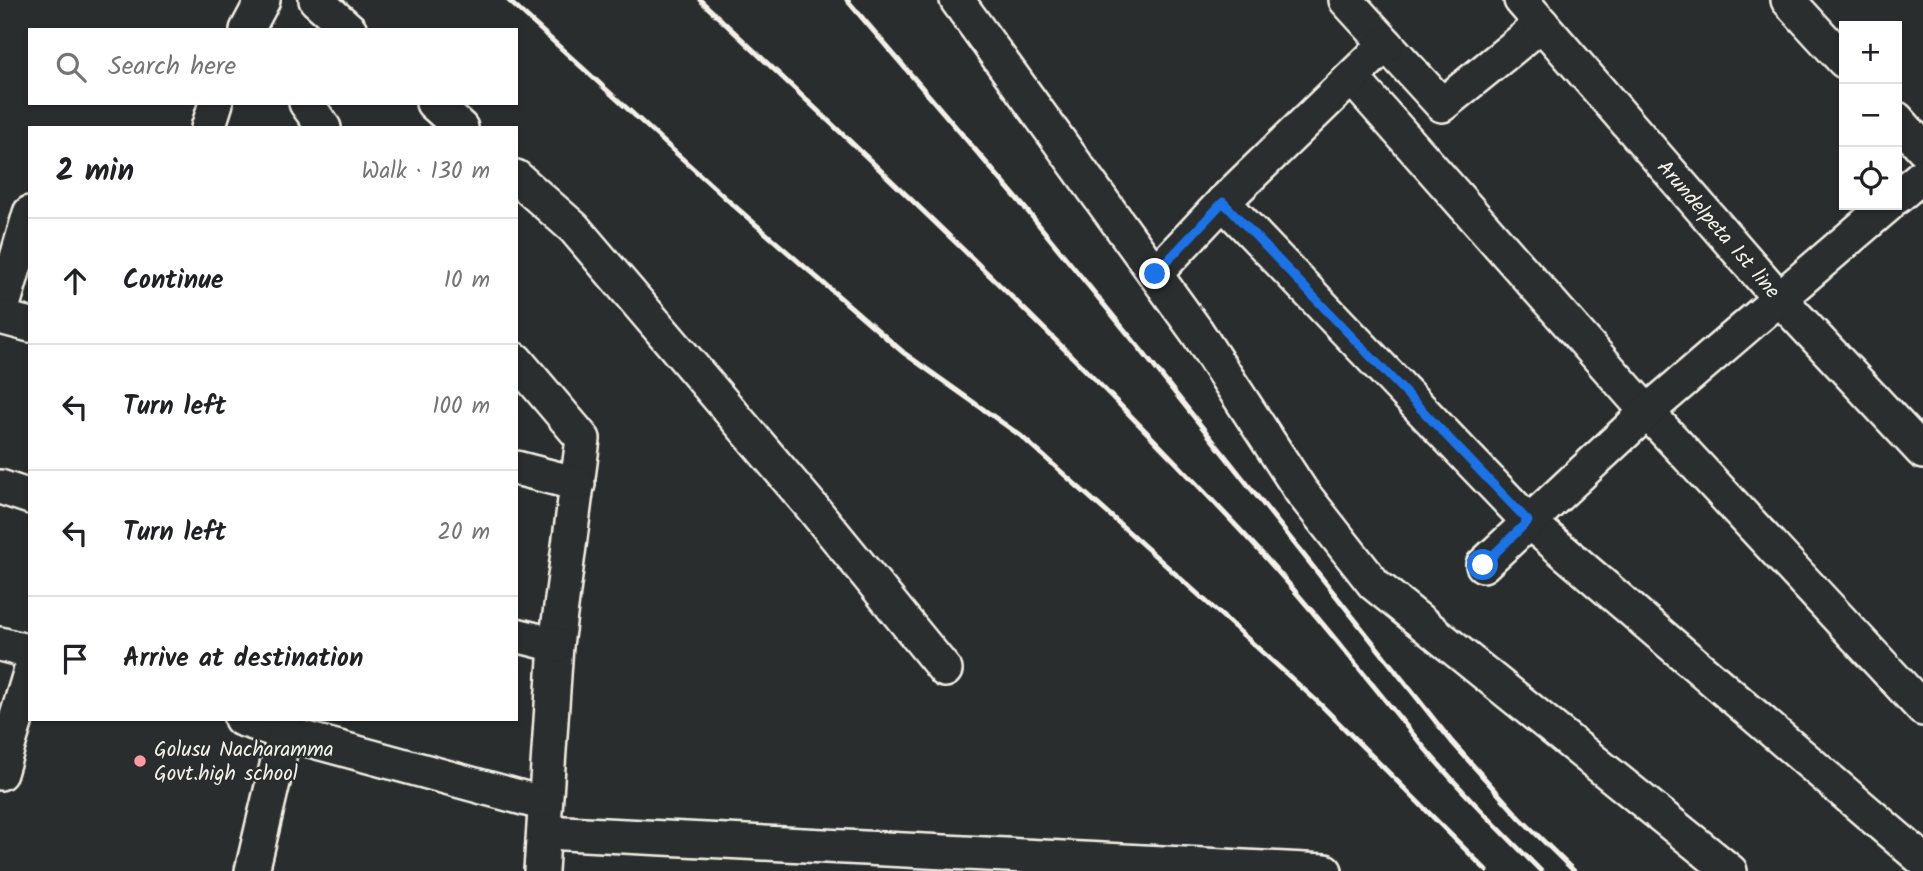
<!DOCTYPE html>
<html lang="en">
<head>
<meta charset="utf-8">
<style>
	:root { --surface:#fff; --page:#f2f2f2; --text:#202124; --muted:#757577; --line:#e0e0e0 }
	body { margin:0; font-family:Kalam,sans-serif; background:var(--page); color:var(--text) }
	.controls { position:absolute; right:21px; top:21px; display:grid; overflow:hidden; border-radius:0px; box-shadow:0 2px 5px #0004 }
	.controls button { width:63px; height:63px; display:grid; place-items:center; padding:0; border:0; border-bottom:2px solid var(--line); background:var(--surface); color:var(--text); font:35px sans-serif }
	.stop { position:absolute; width:21px; height:21px; margin:-16px; border:5px solid #1a73e8; border-radius:50%; background:#fff }
	.stop.end { background:#1a73e8; border-color:#fff; box-shadow:0 2px 7px #0008 }
	.list { margin:0; padding:0; list-style:none }
	h2 { display:flex; justify-content:space-between; align-items:center; height:91px; margin:0; padding:0 28px; font-size:30px }
	h2 small { font-size:23px; font-weight:400; color:var(--muted) }
	.list li { display:grid; grid-template-columns:46px 1fr auto; gap:21px; align-items:center; box-sizing:border-box; height:126px; padding:0 28px; border-top:2px solid var(--line) }
	.list b { display:block; font-size:26px; white-space:nowrap }
	.list em { font-size:23px; font-style:normal; color:var(--muted) }
	.icon { flex:none; width:38px; height:38px; fill:none; stroke:currentColor; stroke-width:2; stroke-linecap:round; stroke-linejoin:round }
	.map { position:relative; flex:none; width:1923px; height:871px; overflow:hidden }
	.search { position:absolute; background:var(--surface); box-shadow:0 2px 5px #0004; left:28px; top:28px; width:490px; height:77px; display:flex; align-items:center; gap:18px; box-sizing:border-box; padding:0 24px; border-radius:0px; color:var(--muted); font-size:26px }
	.panel { position:absolute; background:var(--surface); box-shadow:0 2px 5px #0004; left:28px; top:126px; width:490px; height:595px; border-radius:0px }
	.map>svg:first-child { display:block }
	.lines { fill:none; stroke-linecap:round; stroke-linejoin:round }
	.minor-casing { stroke:#f4f1e8; stroke-width:38 }
	.minor { stroke:#2a2d2e; stroke-width:33 }
	.rail { stroke:#f4f1e8; stroke-width:5 }
	.route { stroke:#1a73e8; stroke-width:9 }
	.poi-dot { fill:#ff9aa2; stroke:#2a2d2e; stroke-width:2.5 }
	.labels { text-anchor:middle; stroke-width:5; stroke-linejoin:round; paint-order:stroke }
	.street-label { font-size:21px; fill:#f4f1e8; stroke:#2a2d2e }
	.poi-label { font-size:21px; fill:#f4f1e8; stroke:#2a2d2e; text-anchor:start }
</style>
</head>
<body>
<div class="map">
<svg width="1923" height="871" viewBox="0 0 1923 871">
	<rect width="100%" height="100%" fill="#2a2d2e"/>
	<filter id="ink" filterUnits="userSpaceOnUse"><feTurbulence type="fractalNoise" baseFrequency=".0143" numOctaves="2"/><feDisplacementMap in="SourceGraphic" scale="14" xChannelSelector="R" yChannelSelector="G"/><feConvolveMatrix kernelMatrix="1 2 1 2 8 2 1 2 1" color-interpolation-filters="sRGB"/></filter>
	<g filter="url(#ink)">
		<g class="lines">
			<!-- minor casing -->
			<g class="minor-casing">
				<g id="minor">
					<path d="M 316,0 L 350,30"/>
					<path d="M 957,0 L 1197,332 L 1301,491 L 1374,584 L 1730,871"/>
					<path d="M 1346,0 L 1442,105 L 1542,24"/>
					<path d="M 1521,0 L 1779,298 L 1923,452"/>
					<path d="M 1788,0 L 1844,61"/>
					<path d="M 247,30 L 263,0"/>
					<path d="M 1353,79 L 1647,412 L 1923,709"/>
					<path d="M 306,103 L 324,128"/>
					<path d="M 433,103 L 461,128"/>
					<path d="M 1897,119 L 1923,148"/>
					<path d="M 208,128 L 216,103"/>
					<path d="M 516,177 L 574,228 L 811,506 L 945,670"/>
					<path d="M 1897,197 L 1923,175"/>
					<path d="M 1223,202 L 1528,521 L 1923,860"/>
					<path d="M 1155,274 L 1223,202 L 1386,44"/>
					<path d="M 0,316 L 30,213"/>
					<path d="M 0,317 L 30,325"/>
					<path d="M 516,360 L 583,439 L 556,645 L 541,871"/>
					<path d="M 516,468 L 578,484"/>
					<path d="M 0,487 L 30,497"/>
					<path d="M 1483,565 L 1647,412 L 1888,205"/>
					<path d="M 516,635 L 556,645"/>
					<path d="M 0,644 L 30,652"/>
					<path d="M 241,719 L 284,733 L 545,804"/>
					<path d="M 0,773 L 30,673"/>
					<path d="M 544,832 L 1325,871"/>
					<path d="M 252,871 L 288,719"/>
				</g>
			</g>
			<!-- minor -->
			<use href="#minor" class="minor"/>
			<!-- rail -->
			<g class="rail">
				<path d="M 508,0 L 731,203 L 904,353 L 1021,436 L 1121,525 L 1319,703 L 1487,871"/>
				<path d="M 700,0 C 885,173 1070,348 1243,533 C 1303,597 1357,666 1412,733 C 1452,782 1497,827 1541,871"/>
				<path d="M 847,0 L 1025,208 L 1141,350 L 1452,742 L 1520,818 L 1574,871"/>
			</g>
		</g>
	</g>
	<g class="lines" filter="url(#ink)">
		<!-- route -->
		<path class="route" d="M 1155,274 L 1223,202 L 1528,521 L 1483,565"/>
	</g>
	<!-- markers -->
	<circle class="poi-dot" cx="140" cy="761" r="7"/>
	<g class="labels">
		<!-- street labels -->
		<g class="street-label">
			<text transform="translate(1719 229) rotate(49)" y="7">Arundelpeta 1st line</text>
		</g>
		<!-- poi labels -->
		<g class="poi-label">
			<text x="154" y="756">Golusu Nacharamma<tspan x="154" dy="24">Govt.high school</tspan></text>
		</g>
	</g>
</svg>
<div class="controls">
<button>+</button>
<button>−</button>
<button><svg class="icon" aria-label="locate" viewBox="0 0 24 24"><circle cx="12" cy="12" r="6"/><path d="M12 2v4M12 18v4M2 12h4M18 12h4"/></svg></button>
</div>
<div class="stop" style="left:1483px;top:565px"></div>
<div class="stop end" style="left:1155px;top:274px"></div>
<div class="search"><svg class="icon" aria-label="search" viewBox="0 0 24 24"><circle cx="10" cy="10" r="6"/><path d="M15 15l6 6"/></svg>Search here</div>
<section class="panel">
<h2>2 min<small>Walk · 130 m</small></h2>
<ul class="list">
<li><svg class="icon" aria-label="ahead" viewBox="0 0 24 24"><path d="M12 20V5M6 11l6-6 6 6"/></svg><div><b>Continue</b></div><em>10 m</em></li>
<li><svg class="icon" aria-label="left" viewBox="0 0 24 24"><path d="M17 20v-9H6M10 6l-5 5 5 5"/></svg><div><b>Turn left</b></div><em>100 m</em></li>
<li><svg class="icon" aria-label="left" viewBox="0 0 24 24"><path d="M17 20v-9H6M10 6l-5 5 5 5"/></svg><div><b>Turn left</b></div><em>20 m</em></li>
<li><svg class="icon" aria-label="arrive" viewBox="0 0 24 24"><path d="M6 21V4h12l-3 4 3 4H6"/></svg><div><b>Arrive at destination</b></div></li>
</ul>
</section>
</div>
</body>
</html>
